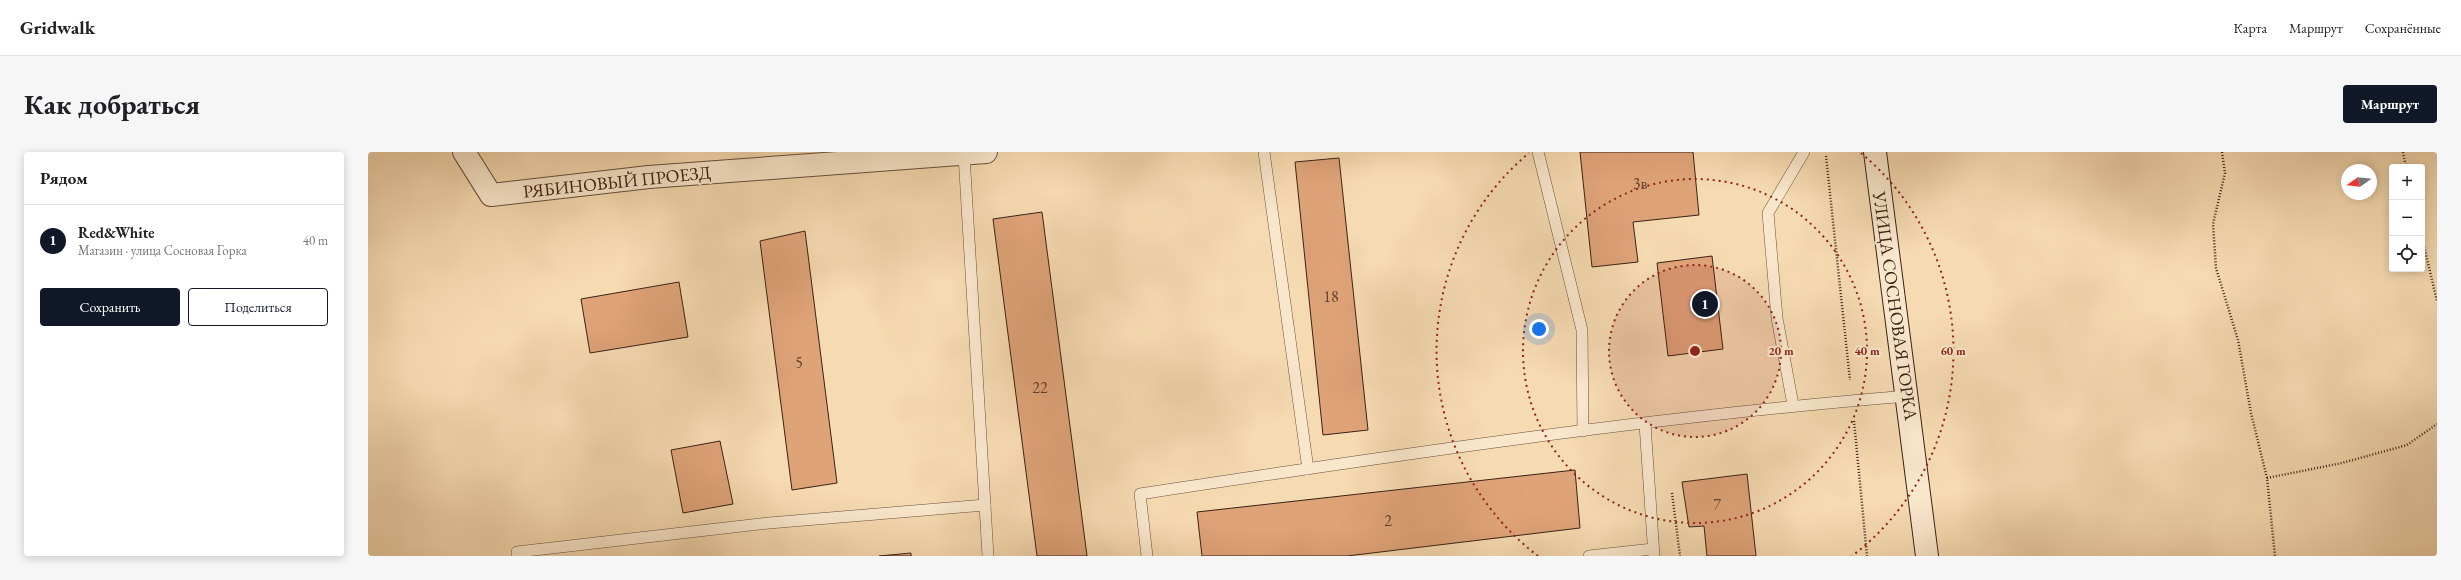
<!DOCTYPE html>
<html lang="ru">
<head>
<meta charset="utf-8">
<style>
	:root { --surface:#fff; --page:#f6f6f6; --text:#202124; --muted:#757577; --line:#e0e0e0; --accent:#111827 }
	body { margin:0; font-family:"EB Garamond",serif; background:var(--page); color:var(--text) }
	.controls { position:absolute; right:12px; top:12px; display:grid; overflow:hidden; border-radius:4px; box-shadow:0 2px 10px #0003 }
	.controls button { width:36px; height:36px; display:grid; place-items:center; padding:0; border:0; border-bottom:1px solid var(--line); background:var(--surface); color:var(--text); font:20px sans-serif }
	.compass { position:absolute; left:1973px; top:12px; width:36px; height:36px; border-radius:50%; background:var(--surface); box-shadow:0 2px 10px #0003; rotate:256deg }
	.you { position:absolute; left:1171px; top:177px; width:14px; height:14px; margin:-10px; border:3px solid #fff; border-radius:50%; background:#1a73e8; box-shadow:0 0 0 6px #1a73e833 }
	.badge { display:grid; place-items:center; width:26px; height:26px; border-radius:50%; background:var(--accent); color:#fff; font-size:13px; font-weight:700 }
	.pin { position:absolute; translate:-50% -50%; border:2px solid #fff; box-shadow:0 1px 4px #0006 }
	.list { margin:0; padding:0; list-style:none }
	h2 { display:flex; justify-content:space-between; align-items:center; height:52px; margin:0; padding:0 16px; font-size:17px }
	h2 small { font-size:13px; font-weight:400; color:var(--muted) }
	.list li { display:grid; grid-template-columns:26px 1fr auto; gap:12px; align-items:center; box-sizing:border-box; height:72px; padding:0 16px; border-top:1px solid var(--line) }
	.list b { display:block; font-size:15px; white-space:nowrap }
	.list p { margin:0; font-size:13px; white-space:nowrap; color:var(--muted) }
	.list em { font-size:13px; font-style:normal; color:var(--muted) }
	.actions { display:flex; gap:8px; padding:12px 16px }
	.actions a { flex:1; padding:9px 0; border:1px solid var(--accent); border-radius:4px; text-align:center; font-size:14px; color:var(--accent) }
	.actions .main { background:var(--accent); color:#fff }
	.icon { flex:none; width:22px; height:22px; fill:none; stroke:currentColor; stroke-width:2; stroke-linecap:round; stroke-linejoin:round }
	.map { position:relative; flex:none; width:2069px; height:404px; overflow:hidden; border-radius:4px }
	header { display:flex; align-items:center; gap:24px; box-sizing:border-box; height:56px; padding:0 20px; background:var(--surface); border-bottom:1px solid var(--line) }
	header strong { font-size:19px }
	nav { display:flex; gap:22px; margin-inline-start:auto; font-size:14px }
	.intro { display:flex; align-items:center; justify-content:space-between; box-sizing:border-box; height:96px; padding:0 24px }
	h1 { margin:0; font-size:28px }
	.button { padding:10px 18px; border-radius:4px; background:var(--accent); color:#fff; font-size:14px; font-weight:700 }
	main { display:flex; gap:24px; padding:0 24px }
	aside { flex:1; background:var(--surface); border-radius:4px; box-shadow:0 2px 10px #0003 }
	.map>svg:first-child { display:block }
	.building { fill:#dfa378; stroke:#392217 }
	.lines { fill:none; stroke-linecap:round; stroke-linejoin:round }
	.lane-casing { stroke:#68503e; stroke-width:12 }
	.street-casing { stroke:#68503e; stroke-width:24 }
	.secondary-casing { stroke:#392217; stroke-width:24 }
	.path { stroke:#392217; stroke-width:2.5; stroke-dasharray:1 2; stroke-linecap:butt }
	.lane { stroke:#f9e7cc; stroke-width:11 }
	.street { stroke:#f9e7cc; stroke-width:22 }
	.secondary { stroke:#f9e7cc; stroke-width:22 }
	.ring { fill:none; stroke:#8f2418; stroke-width:2; stroke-dasharray:2 4 }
	.labels { text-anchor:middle; stroke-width:4; stroke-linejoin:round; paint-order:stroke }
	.number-label { font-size:16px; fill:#62422f }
	.street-label { font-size:18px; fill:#392217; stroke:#f9e7cc }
	.centre { fill:#8f2418; stroke:#f9e7cc; stroke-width:2 }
	.ring-label { font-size:12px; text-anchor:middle; font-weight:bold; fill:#8f2418; stroke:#f9e7cc; stroke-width:4; stroke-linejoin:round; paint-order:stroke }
</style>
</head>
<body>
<header>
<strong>Gridwalk</strong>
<nav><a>Карта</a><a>Маршрут</a><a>Сохранённые</a></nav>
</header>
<div class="intro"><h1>Как добраться</h1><a class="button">Маршрут</a></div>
<main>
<aside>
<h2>Рядом<small></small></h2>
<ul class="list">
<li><span class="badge">1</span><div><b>Red&amp;White</b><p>Магазин · улица Сосновая Горка</p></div><em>40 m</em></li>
</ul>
<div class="actions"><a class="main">Сохранить</a><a>Поделиться</a></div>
</aside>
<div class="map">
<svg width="2069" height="404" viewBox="0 0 2069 404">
	<rect width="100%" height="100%" fill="#f6dab1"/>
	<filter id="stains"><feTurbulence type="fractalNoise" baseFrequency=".005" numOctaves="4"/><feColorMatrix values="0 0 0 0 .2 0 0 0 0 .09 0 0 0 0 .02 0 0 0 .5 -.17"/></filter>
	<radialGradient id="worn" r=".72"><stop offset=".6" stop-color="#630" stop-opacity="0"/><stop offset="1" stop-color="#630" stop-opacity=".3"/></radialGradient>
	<!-- building -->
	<g class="building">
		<path d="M 1212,0 L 1325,0 L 1331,63 L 1265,70 L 1270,110 L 1224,115 Z"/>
		<path d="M 971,6 L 1000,278 L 955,283 L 927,10 Z"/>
		<path d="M 674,60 L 719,404 L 669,404 L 625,67 Z"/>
		<path d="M 437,79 L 469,331 L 424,338 L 392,89 Z"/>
		<path d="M 1344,104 L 1355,197 L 1300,204 L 1289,111 Z"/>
		<path d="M 311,130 L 320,185 L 222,201 L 213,147 Z"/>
		<path d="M 352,289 L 365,352 L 315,361 L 303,298 Z"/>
		<path d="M 1207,318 L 1212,376 L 979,404 L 834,404 L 829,360 Z"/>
		<path d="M 1379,322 L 1388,404 L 1339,404 L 1336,374 L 1321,375 L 1314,330 Z"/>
		<path d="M 543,401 L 543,404 L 511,404 Z"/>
	</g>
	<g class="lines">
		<!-- lane casing -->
		<g class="lane-casing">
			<g id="lane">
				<path d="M 896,0 L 940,317"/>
				<path d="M 1170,0 L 1214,178 L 1215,279"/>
				<path d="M 596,3 L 620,404"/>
				<path d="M 1425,253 L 1409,166 L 1400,61 L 1436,0"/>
				<path d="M 1277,272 L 1286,404"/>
				<path d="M 149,404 L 149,400 L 401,371 L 617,353"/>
				<path d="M 779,404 L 772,342 C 1027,303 1283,265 1540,244"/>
				<path d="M 1221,404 L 1285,397"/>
			</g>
		</g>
		<!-- street casing -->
		<g class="street-casing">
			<path id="street" d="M 96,0 L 123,43 L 281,25 L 618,0"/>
		</g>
		<!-- secondary casing -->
		<g class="secondary-casing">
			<path id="secondary" d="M 1507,0 L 1559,404"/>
		</g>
		<!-- path -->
		<g class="path">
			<path d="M 1854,0 L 1857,21 L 1845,72 L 1848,116 L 1870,188 L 1883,261 L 1899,326 L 1907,404"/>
			<path d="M 2035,0 L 2038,15"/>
			<path d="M 1458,4 L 1482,228"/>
			<path d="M 2054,86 L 2069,149"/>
			<path d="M 1486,269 L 1499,404"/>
			<path d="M 1899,326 L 1974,311 L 2039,293 L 2069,272"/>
			<path d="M 1304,341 L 1312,404"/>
		</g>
		<!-- lane -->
		<use href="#lane" class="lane"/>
		<!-- street -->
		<use href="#street" class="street"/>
		<!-- secondary -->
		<use href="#secondary" class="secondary"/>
	</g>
	<!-- distance rings -->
	<circle cx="1327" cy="199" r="86" fill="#8f2418" fill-opacity=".12"/>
	<g class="ring">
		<circle cx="1327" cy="199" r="86"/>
		<circle cx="1327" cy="199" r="172"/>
		<path d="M1170 404A258 258 0 0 1 1161 1M1493 1A258 258 0 0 1 1484 404"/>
	</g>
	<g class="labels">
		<!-- number labels -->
		<g class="number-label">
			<text x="1272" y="37">3в</text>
			<text x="963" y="150">18</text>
			<text x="431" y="216">5</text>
			<text x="672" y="241">22</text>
			<text x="1349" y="358">7</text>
			<text x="1020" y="374">2</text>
		</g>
		<!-- street labels -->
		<g class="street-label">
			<text transform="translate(249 30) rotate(-6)" y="6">РЯБИНОВЫЙ ПРОЕЗД</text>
			<text transform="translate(1527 154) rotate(82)" y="6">УЛИЦА СОСНОВАЯ ГОРКА</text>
		</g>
	</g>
	<circle cx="1327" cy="199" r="6" class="centre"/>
	<g class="ring-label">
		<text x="1413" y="203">20 m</text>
		<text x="1499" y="203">40 m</text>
		<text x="1585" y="203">60 m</text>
	</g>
	<rect width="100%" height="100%" filter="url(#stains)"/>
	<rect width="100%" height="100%" fill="url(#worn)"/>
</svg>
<div class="controls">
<button>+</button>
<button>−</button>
<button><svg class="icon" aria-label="locate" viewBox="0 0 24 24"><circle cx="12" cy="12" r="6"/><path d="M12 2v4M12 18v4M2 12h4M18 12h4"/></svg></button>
</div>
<svg class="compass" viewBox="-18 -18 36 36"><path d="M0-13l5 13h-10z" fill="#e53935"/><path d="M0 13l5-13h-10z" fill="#757577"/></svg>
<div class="you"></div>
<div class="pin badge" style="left:1337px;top:152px">1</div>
</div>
</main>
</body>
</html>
